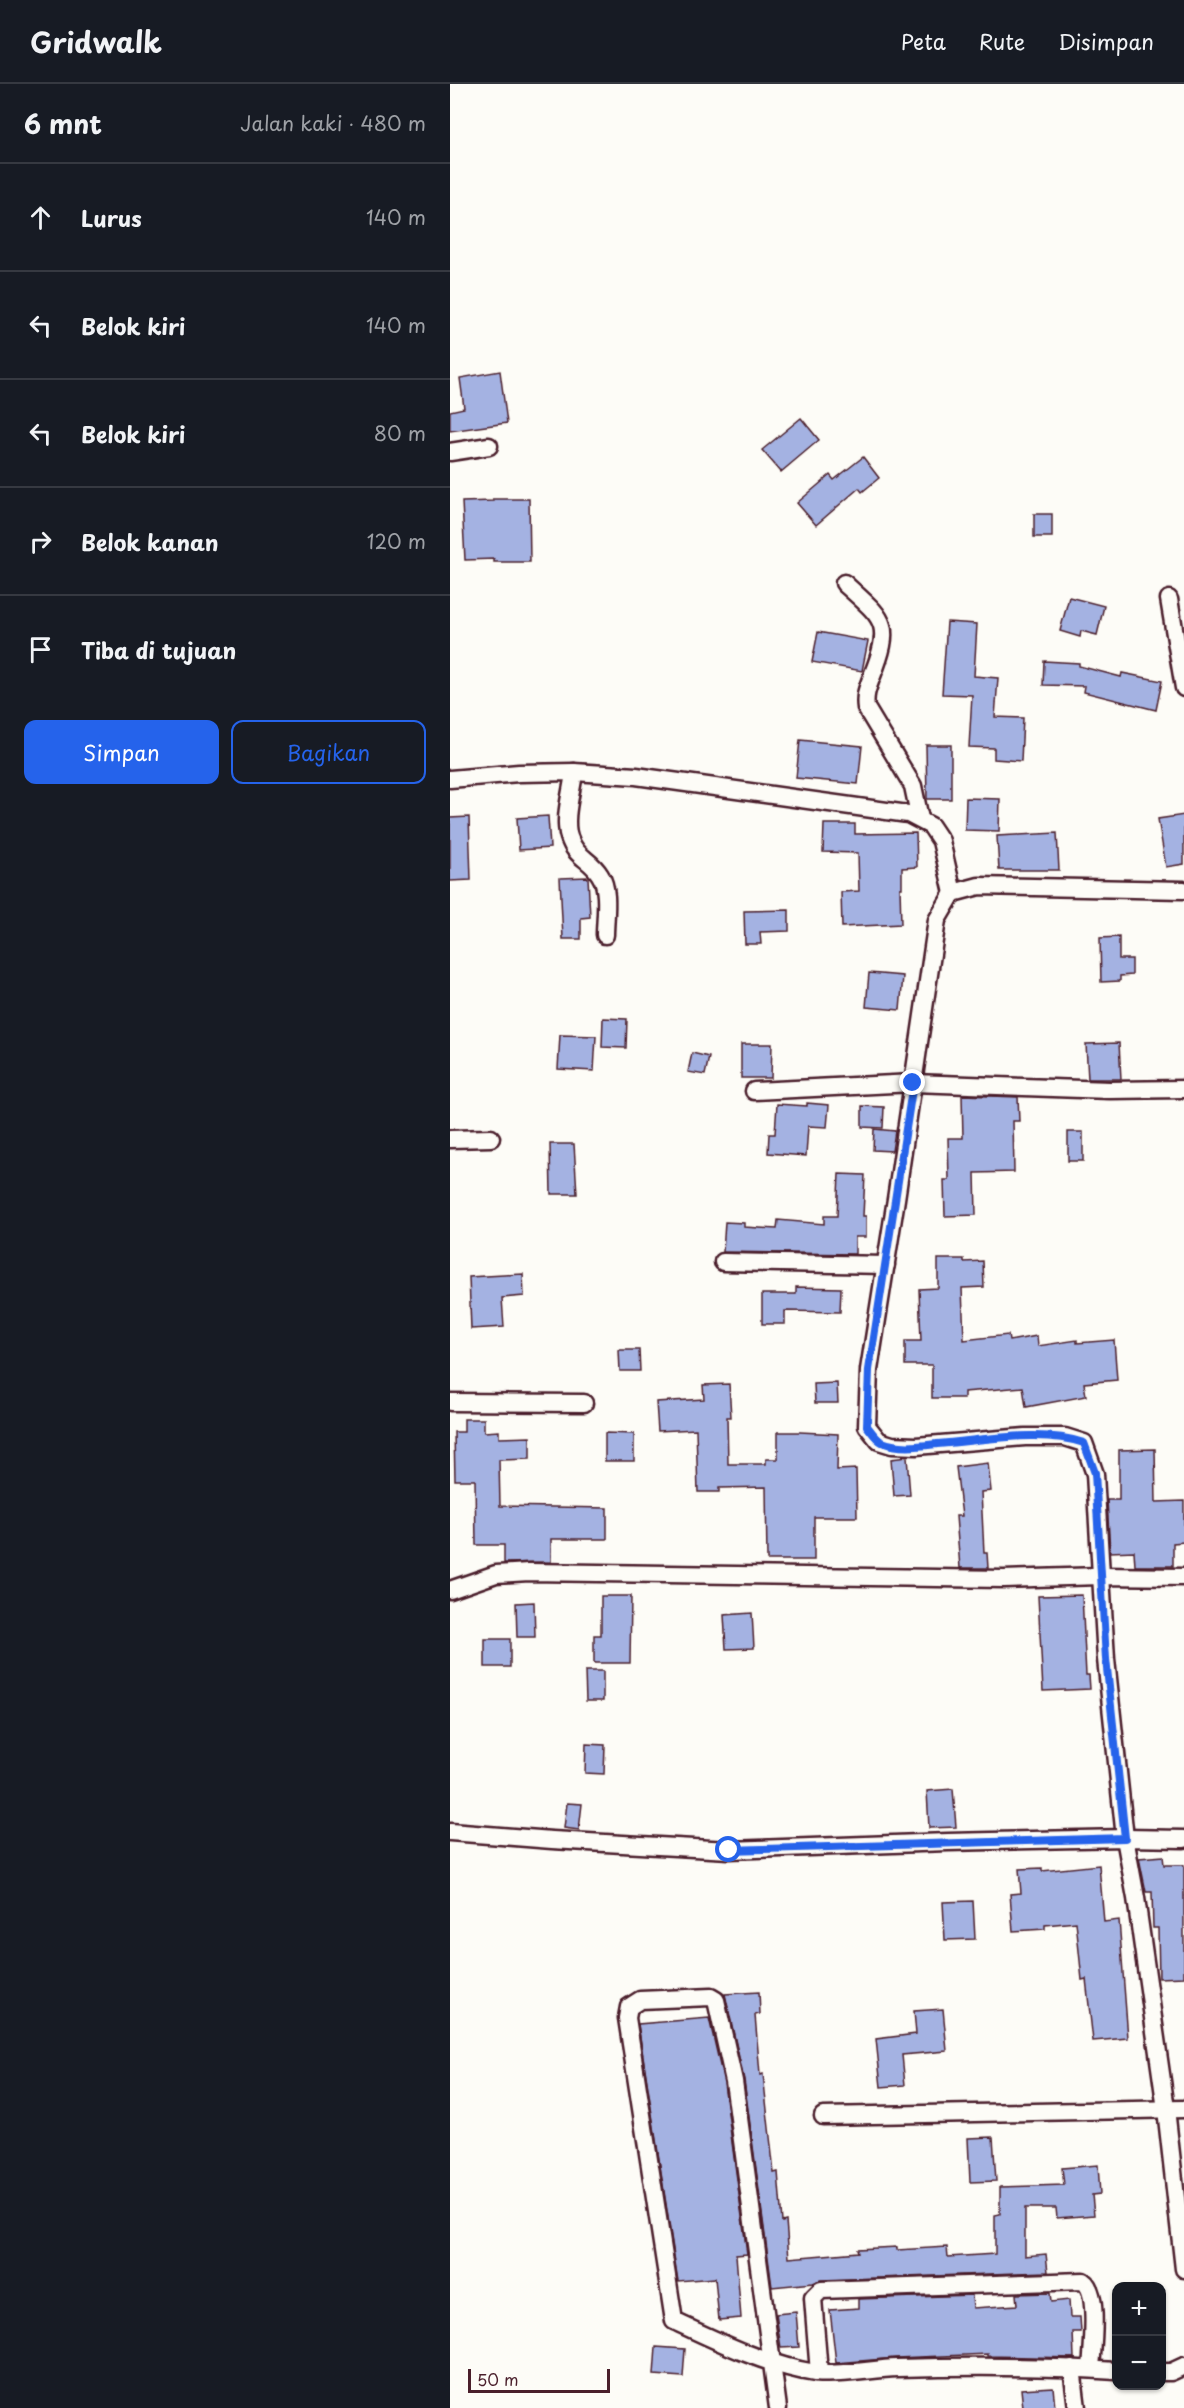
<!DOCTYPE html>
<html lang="id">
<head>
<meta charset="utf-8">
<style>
	:root { --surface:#171b24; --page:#20242c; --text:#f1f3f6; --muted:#9ea1a6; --line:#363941; --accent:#2563eb }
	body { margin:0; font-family:"Playpen Sans",sans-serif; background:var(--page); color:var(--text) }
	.controls { position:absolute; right:18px; bottom:18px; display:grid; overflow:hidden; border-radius:12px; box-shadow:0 2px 4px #0004 }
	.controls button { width:54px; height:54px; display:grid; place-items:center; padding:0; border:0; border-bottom:2px solid var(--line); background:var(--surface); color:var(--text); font:30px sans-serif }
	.scale { position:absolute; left:18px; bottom:15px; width:142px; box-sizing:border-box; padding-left:6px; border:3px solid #4a1f2b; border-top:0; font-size:16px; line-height:21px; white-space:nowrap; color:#4a1f2b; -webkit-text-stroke:4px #fdfcf7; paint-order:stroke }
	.stop { position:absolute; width:18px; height:18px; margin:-14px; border:4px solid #2563eb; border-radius:50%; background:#fff }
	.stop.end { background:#2563eb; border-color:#fff; box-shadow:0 2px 6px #0008 }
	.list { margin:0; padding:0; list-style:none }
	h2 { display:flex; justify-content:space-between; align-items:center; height:78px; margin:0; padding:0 24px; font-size:26px }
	h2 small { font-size:20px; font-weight:400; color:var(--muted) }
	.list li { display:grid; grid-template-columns:39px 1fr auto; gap:18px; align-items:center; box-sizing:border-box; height:108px; padding:0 24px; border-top:2px solid var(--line) }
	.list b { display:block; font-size:22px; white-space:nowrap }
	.list em { font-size:20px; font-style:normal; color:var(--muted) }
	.actions { display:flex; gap:12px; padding:18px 24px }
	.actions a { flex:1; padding:14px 0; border:2px solid var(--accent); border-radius:12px; text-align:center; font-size:21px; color:var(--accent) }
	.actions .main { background:var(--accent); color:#fff }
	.icon { flex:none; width:33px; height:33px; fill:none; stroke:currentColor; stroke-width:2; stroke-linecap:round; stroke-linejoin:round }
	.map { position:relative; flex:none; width:734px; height:2324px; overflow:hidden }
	header { display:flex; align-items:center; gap:36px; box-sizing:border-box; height:84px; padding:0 30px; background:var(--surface); border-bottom:2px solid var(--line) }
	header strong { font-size:28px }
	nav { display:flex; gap:33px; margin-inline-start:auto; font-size:21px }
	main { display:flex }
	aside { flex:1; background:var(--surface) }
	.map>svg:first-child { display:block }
	.building { fill:#a4b2e2; stroke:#4a1f2b; stroke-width:1.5 }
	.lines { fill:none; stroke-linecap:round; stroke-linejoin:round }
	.street-casing { stroke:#4a1f2b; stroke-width:21 }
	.street { stroke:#fdfcf7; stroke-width:16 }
	.route { stroke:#2563eb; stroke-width:8 }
</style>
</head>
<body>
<header>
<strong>Gridwalk</strong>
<nav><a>Peta</a><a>Rute</a><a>Disimpan</a></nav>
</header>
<main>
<aside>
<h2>6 mnt<small>Jalan kaki · 480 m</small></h2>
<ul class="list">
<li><svg class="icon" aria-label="ahead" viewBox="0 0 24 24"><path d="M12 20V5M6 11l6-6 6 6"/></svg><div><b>Lurus</b></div><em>140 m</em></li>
<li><svg class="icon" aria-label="left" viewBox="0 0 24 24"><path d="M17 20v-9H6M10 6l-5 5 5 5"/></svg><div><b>Belok kiri</b></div><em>140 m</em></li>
<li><svg class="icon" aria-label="left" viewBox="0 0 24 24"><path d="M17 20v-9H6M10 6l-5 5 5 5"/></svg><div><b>Belok kiri</b></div><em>80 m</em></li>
<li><svg class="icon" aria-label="right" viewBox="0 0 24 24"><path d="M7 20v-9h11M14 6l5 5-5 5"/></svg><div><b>Belok kanan</b></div><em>120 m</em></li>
<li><svg class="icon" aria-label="arrive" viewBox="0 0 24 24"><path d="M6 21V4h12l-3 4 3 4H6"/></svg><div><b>Tiba di tujuan</b></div></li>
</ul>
<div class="actions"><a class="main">Simpan</a><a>Bagikan</a></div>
</aside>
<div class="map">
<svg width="734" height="2324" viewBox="0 0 734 2324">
	<rect width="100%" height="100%" fill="#fdfcf7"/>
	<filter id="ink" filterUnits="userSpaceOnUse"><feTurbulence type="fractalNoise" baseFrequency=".0167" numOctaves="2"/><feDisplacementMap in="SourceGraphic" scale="12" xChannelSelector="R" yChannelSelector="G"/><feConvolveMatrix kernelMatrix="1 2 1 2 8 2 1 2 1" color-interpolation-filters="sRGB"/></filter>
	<g filter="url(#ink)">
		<!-- building -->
		<g class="building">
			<path d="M 50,287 L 57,339 L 0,347 L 0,327 L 14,324 L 10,294 Z"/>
			<path d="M 351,334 L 369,356 L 331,388 L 312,366 Z"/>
			<path d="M 413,373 L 429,394 L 412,408 L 409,404 L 366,441 L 347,419 L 380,391 L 384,396 Z"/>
			<path d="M 43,415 L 79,415 L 80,478 L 44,478 L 44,475 L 15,476 L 12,418 L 43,417 Z"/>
			<rect x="584" y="430" width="18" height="23"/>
			<path d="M 619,513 L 654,522 L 647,551 L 631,547 L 630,553 L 610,547 Z"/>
			<path d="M 497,538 L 527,540 L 524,592 L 548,594 L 545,633 L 573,634 L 571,677 L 544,675 L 544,664 L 519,663 L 522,611 L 492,610 Z"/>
			<path d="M 368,548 L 418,557 L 412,587 L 362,578 Z"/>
			<path d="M 594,577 L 629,579 L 629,582 L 671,593 L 672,589 L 712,597 L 706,626 L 634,608 L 635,602 L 593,601 Z"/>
			<path d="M 350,656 L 412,662 L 408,700 L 346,694 Z"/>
			<path d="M 476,661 L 501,661 L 501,715 L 477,715 Z"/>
			<path d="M 516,714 L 550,715 L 549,747 L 515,746 Z"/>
			<path d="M 734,731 L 734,780 L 716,783 L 708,735 Z"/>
			<path d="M 98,732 L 100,764 L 69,766 L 67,734 Z"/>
			<path d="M 19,733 L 21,796 L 0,797 L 0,734 Z"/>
			<path d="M 374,740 L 405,740 L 405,750 L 466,749 L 467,783 L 452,784 L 452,804 L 450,804 L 451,840 L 392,843 L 391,808 L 409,807 L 408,769 L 373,768 Z"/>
			<path d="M 607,749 L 609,786 L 549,786 L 547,752 Z"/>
			<path d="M 138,793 L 140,833 L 131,834 L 131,855 L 113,855 L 110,794 Z"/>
			<path d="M 339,826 L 339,847 L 310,848 L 311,860 L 295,860 L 294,827 Z"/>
			<path d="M 669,853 L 669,875 L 682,875 L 682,891 L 670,892 L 670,897 L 651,898 L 650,854 Z"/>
			<path d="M 419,889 L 453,892 L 450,926 L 416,923 Z"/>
			<path d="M 153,934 L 177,935 L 176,964 L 152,963 Z"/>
			<path d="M 110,951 L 146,952 L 144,987 L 108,985 Z"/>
			<path d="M 669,959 L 671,995 L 638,995 L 636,960 Z"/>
			<path d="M 291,960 L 322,960 L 321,994 L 291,994 Z"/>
			<path d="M 242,969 L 259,973 L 255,991 L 238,988 Z"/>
			<path d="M 512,1011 L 568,1013 L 569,1037 L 563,1037 L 564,1088 L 525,1089 L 526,1131 L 495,1132 L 494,1096 L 499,1096 L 498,1054 L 513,1054 Z"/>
			<path d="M 357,1019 L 379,1021 L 377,1043 L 358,1042 L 356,1072 L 318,1069 L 319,1050 L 325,1050 L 327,1020 L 357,1022 Z"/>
			<path d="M 412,1022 L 434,1023 L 433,1044 L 412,1043 Z"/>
			<path d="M 424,1045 L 445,1047 L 442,1067 L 423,1066 Z"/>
			<rect x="618" y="1048" width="15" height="29"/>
			<path d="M 100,1060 L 124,1060 L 127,1110 L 101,1110 Z"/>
			<path d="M 389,1090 L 415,1091 L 413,1132 L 416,1132 L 416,1153 L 405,1153 L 405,1170 L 273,1168 L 275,1138 L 294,1139 L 294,1143 L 327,1145 L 328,1136 L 374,1140 L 374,1132 L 387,1132 Z"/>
			<path d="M 488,1175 L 514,1175 L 514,1178 L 533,1177 L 534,1203 L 512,1204 L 514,1256 L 558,1251 L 559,1257 L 587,1252 L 588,1262 L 627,1256 L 627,1259 L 664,1256 L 667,1296 L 634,1299 L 636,1312 L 576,1323 L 573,1303 L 514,1308 L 514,1314 L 482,1314 L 482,1281 L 455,1281 L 455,1257 L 471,1257 L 469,1205 L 488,1204 Z"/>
			<path d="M 73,1190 L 74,1212 L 52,1214 L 54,1243 L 21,1245 L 19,1193 Z"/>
			<path d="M 346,1203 L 391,1204 L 390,1228 L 335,1227 L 335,1240 L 312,1240 L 312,1210 L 346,1210 Z"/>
			<path d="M 169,1266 L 189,1266 L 190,1287 L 170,1287 Z"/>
			<path d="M 387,1299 L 388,1319 L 365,1319 L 364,1300 Z"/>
			<path d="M 279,1300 L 281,1333 L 277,1333 L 278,1380 L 316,1380 L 316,1375 L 328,1375 L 328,1348 L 350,1348 L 388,1350 L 387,1386 L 406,1385 L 407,1433 L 364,1433 L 364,1476 L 317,1476 L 316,1403 L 269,1404 L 269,1408 L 248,1408 L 246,1345 L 208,1347 L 206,1318 L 254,1315 L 253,1301 Z"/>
			<path d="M 14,1335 L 34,1335 L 34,1348 L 49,1347 L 49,1354 L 80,1353 L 80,1375 L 49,1376 L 50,1422 L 157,1424 L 157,1455 L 101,1455 L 101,1478 L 54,1479 L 54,1461 L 26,1461 L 25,1396 L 5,1396 L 4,1348 L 14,1348 Z"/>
			<path d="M 155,1349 L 184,1350 L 184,1377 L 155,1377 Z"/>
			<path d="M 705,1365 L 706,1418 L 734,1417 L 734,1458 L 723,1459 L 723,1482 L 685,1482 L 684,1467 L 660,1468 L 657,1416 L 669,1416 L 669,1366 Z"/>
			<path d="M 457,1373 L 460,1411 L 444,1412 L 441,1375 Z"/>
			<path d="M 538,1379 L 541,1407 L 531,1408 L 534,1469 L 537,1469 L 538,1484 L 510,1484 L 506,1432 L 512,1432 L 506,1383 Z"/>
			<path d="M 632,1511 L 636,1591 L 639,1591 L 640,1605 L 593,1607 L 588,1512 Z"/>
			<path d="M 151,1512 L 181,1512 L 180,1579 L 144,1579 L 144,1551 L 151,1551 Z"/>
			<path d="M 84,1518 L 85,1553 L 67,1553 L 66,1519 Z"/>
			<path d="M 302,1529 L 304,1564 L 276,1565 L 274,1531 Z"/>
			<rect x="35" y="1555" width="25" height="28"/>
			<path d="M 135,1587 L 153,1587 L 153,1617 L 136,1617 Z"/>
			<path d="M 136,1660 L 155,1661 L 154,1690 L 135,1689 Z"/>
			<path d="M 503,1705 L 506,1743 L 479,1744 L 477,1707 Z"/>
			<path d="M 117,1719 L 132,1720 L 129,1746 L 114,1744 Z"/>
			<path d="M 713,1772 L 714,1781 L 734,1781 L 734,1893 L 709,1894 L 708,1844 L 703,1844 L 702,1808 L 696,1808 L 689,1774 Z"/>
			<path d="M 649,1781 L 654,1838 L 669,1836 L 678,1954 L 643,1957 L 636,1895 L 632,1896 L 626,1838 L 595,1841 L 595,1845 L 563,1847 L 560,1810 L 571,1809 L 569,1785 L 592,1784 L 592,1787 Z"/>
			<path d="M 523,1817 L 525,1855 L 495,1856 L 493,1818 Z"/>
			<path d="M 309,1908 L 310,1930 L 305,1931 L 310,1991 L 313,1990 L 324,2089 L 328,2088 L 332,2138 L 336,2137 L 339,2174 L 408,2168 L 407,2165 L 447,2163 L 447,2166 L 497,2163 L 498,2173 L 545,2170 L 545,2131 L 550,2130 L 550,2103 L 614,2101 L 612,2084 L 648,2081 L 650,2110 L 642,2111 L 644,2131 L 607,2134 L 606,2124 L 575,2124 L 575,2172 L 596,2170 L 598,2188 L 371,2196 L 363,2199 L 322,2203 L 294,1996 L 275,1910 Z"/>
			<path d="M 493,1925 L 497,1967 L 452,1971 L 455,2001 L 431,2003 L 426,1955 L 466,1950 L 464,1927 Z"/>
			<path d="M 259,1934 L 274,1999 L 297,2170 L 286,2171 L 291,2234 L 269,2236 L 265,2194 L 228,2197 L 188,1940 Z"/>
			<path d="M 543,2053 L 546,2097 L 520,2098 L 518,2054 Z"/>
			<path d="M 600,2209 L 601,2218 L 619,2216 L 620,2233 L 630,2233 L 631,2248 L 623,2248 L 624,2274 L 538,2272 L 538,2270 L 446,2274 L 386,2279 L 380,2226 L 409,2224 L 409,2215 L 522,2211 L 523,2224 L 567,2221 L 566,2210 Z"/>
			<path d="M 346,2228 L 349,2263 L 331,2264 L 326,2230 Z"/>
			<path d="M 206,2263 L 235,2265 L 233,2293 L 204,2291 Z"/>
			<path d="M 603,2303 L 605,2324 L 573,2324 L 571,2305 Z"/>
		</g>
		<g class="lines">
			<!-- street casing -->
			<g class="street-casing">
				<g id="street">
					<path d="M 0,368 L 39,362"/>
					<path d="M 394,499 C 433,535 444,537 422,592 C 418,603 414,611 416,624 L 463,702 L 470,735"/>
					<path d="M 719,515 L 734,604"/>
					<path d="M 124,688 C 122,708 113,734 119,753 C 126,775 140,774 150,791 C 160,806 155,834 155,851"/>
					<path d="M 0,695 L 69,689 L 124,688 L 186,692 L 458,730 L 481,742 L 491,757 L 503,809"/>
					<path d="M 734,806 L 529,802 L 503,809 L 487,836 L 446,1115 L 419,1286 L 417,1342 L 429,1357 L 442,1361 L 466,1362 L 575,1353 L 615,1353 L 634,1359 L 645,1390 L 656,1575 L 675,1754 L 686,1814 L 716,2025 L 734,2185"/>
					<path d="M 304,1007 L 463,999 L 660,1006 L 734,1005"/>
					<path d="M 0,1055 L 41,1054"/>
					<path d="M 273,1178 L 436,1181"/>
					<path d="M 0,1318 L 134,1319"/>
					<path d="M 0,1506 L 46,1490 L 79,1488 L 554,1495 L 651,1492 L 734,1493"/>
					<path d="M 0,1748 L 102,1756 L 279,1766 L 498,1758 L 675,1754 L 734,1755"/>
					<path d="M 373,2032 L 734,2025"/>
					<path d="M 622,2284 L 627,2324"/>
					<path d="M 712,2288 L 721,2288 L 734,2282"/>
					<path d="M 369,2289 L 363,2214 L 371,2206 L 633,2197 C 650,2208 642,2265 641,2285"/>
					<path d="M 328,2324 L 284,1997 L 266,1916 L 261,1913 L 190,1916 L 179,1923 L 177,1934 L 224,2237 C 269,2258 316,2281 365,2289 C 390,2292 422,2285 447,2284 C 520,2282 594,2282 666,2287"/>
				</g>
			</g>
			<!-- street -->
			<use href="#street" class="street"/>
		</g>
	</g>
	<g class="lines" filter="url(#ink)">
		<!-- route -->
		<path class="route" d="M 279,1766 L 675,1754 L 656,1575 L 645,1389 L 634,1359 C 591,1344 532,1357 487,1360 C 470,1362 449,1365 432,1358 C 426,1355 421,1347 417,1342 L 419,1286 L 463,999"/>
	</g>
</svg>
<div class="controls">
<button>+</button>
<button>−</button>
</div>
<div class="scale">50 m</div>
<div class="stop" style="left:279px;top:1766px"></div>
<div class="stop end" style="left:463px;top:999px"></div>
</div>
</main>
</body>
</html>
